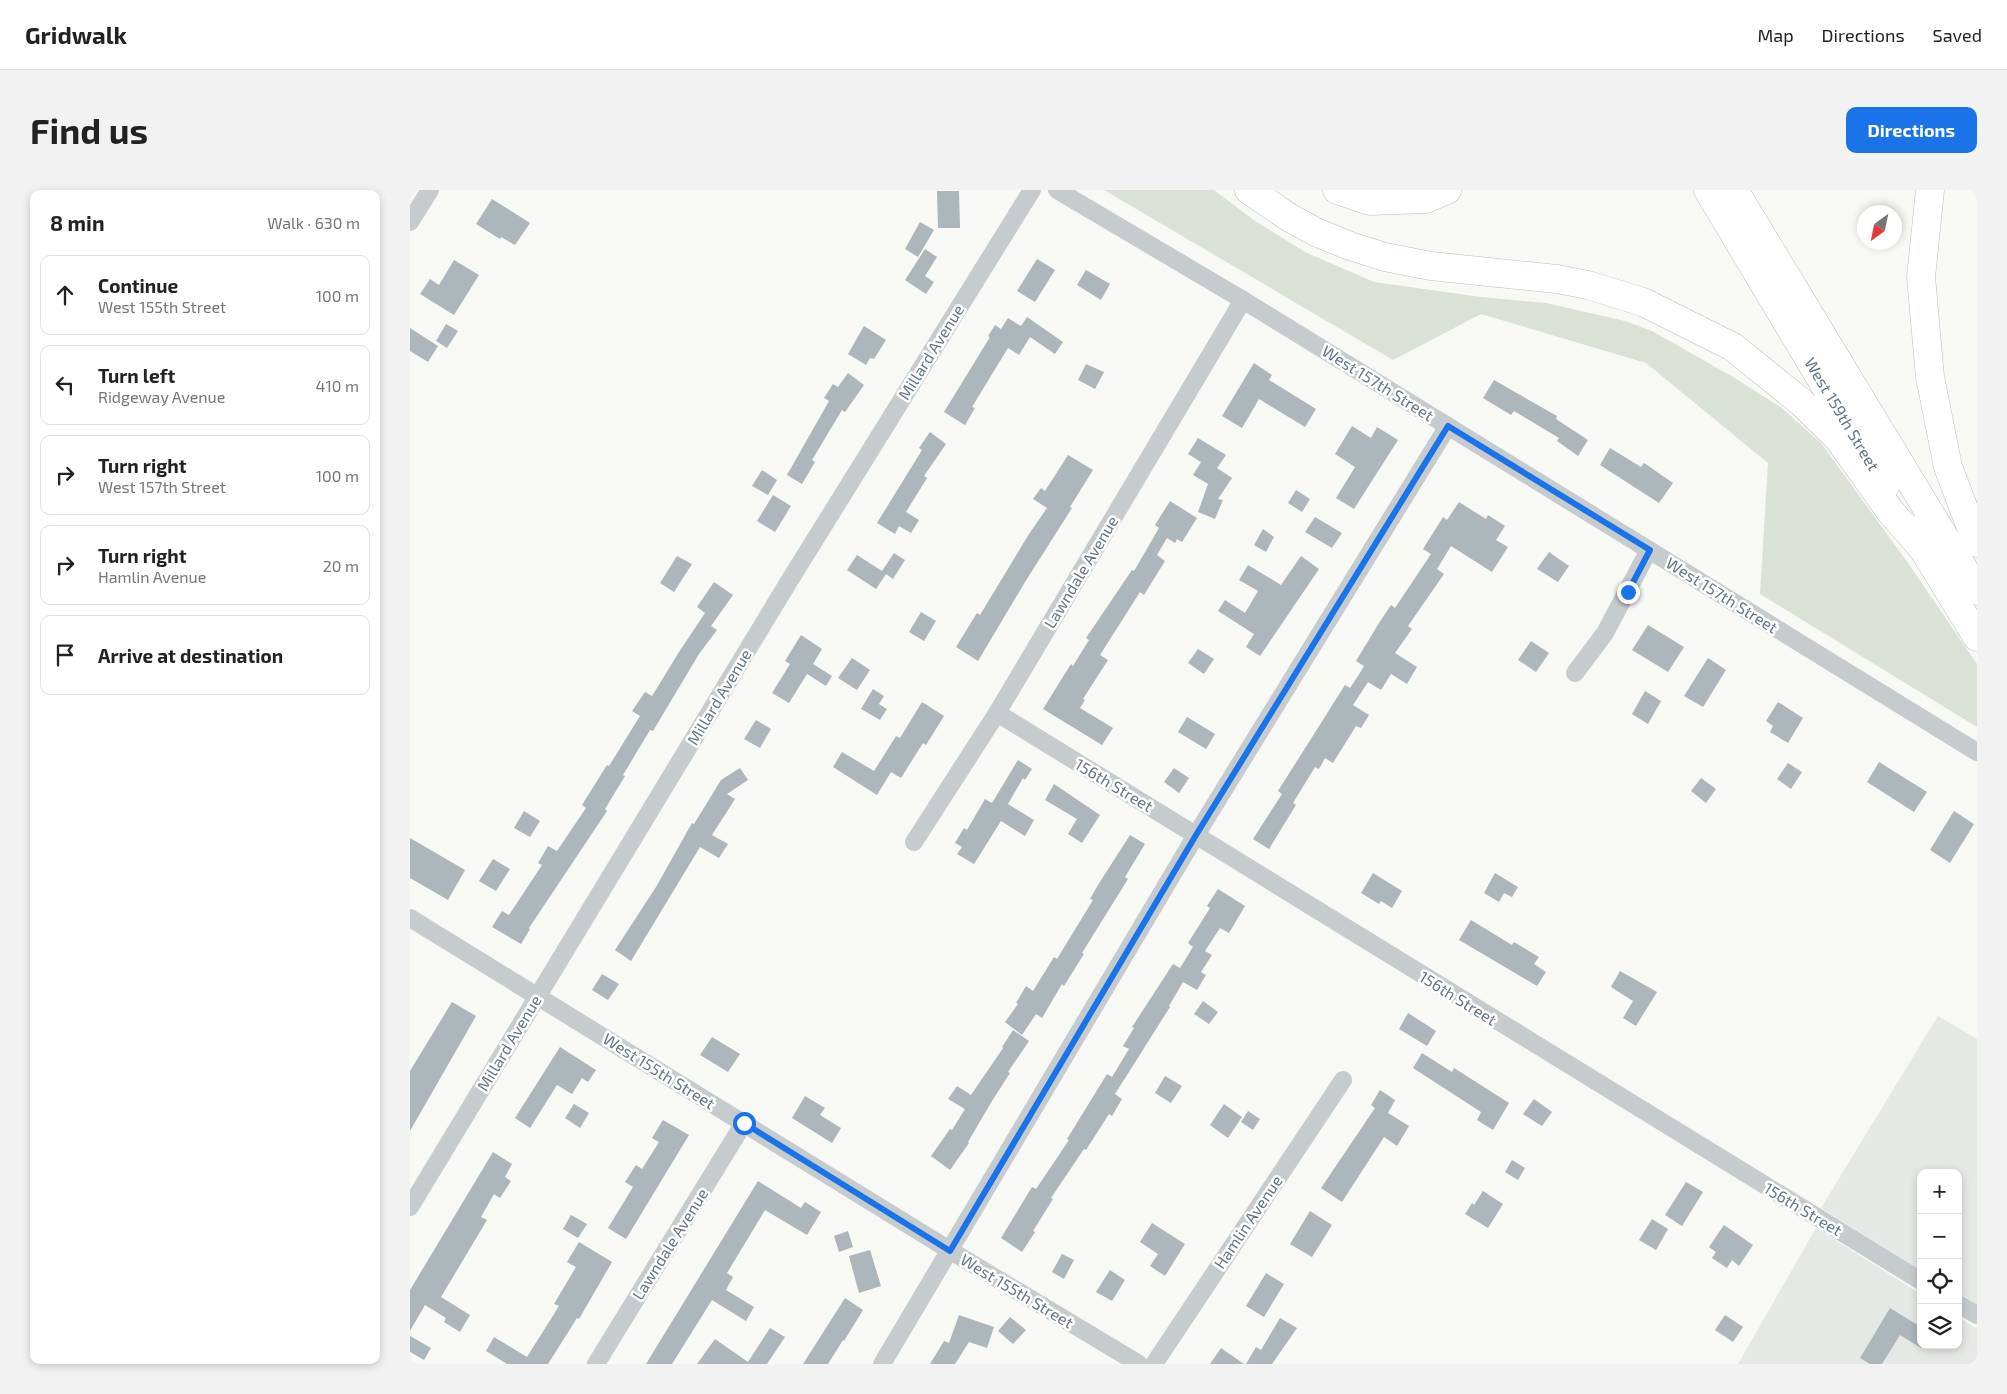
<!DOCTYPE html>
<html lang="en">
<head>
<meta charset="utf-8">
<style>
	:root { --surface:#fff; --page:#f2f2f2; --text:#222; --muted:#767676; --line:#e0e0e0; --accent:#1a73e8 }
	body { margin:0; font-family:"Exo 2",sans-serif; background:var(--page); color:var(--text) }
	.controls { position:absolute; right:15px; bottom:15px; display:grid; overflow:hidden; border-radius:10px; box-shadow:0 2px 8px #0003 }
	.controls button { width:45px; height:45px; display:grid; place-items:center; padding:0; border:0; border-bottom:1px solid var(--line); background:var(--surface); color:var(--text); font:25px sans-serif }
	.compass { position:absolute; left:1447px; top:15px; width:45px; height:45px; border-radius:50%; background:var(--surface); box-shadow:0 2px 8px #0003; rotate:213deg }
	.stop { position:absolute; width:15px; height:15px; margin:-11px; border:4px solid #1a73e8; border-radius:50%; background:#fff }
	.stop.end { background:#1a73e8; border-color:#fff; box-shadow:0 1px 5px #0008 }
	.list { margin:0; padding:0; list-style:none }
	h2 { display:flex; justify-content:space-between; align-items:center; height:65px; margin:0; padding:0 20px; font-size:21px }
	h2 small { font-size:16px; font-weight:400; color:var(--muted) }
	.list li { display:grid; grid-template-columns:32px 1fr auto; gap:15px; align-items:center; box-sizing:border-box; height:80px; margin:0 10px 10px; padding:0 10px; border:1px solid var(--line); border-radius:10px }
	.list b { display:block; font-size:19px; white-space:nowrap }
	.list p { margin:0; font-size:16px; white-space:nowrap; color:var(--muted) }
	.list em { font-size:16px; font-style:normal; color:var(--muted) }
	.icon { flex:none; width:28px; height:28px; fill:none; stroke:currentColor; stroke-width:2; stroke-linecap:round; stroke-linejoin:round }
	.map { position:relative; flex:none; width:1567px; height:1174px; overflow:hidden; border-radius:10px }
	header { display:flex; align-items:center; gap:30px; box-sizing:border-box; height:70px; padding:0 25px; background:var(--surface); border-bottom:1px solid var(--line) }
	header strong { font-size:24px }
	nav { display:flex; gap:28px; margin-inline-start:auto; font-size:18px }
	.intro { display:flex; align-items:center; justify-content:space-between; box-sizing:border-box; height:120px; padding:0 30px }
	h1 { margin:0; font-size:35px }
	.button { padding:12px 22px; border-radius:10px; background:var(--accent); color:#fff; font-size:18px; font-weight:700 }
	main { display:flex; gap:30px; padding:0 30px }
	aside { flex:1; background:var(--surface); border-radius:10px; box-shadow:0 2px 8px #0003 }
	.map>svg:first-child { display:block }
	.built { fill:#e6e8e6 }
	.green { fill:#dae1d6 }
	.building { fill:#acb6bb }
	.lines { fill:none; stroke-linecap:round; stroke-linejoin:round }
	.primary-casing { stroke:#b9bec1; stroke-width:29 }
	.highway-casing { stroke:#babec1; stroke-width:29 }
	.street { stroke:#c6cbce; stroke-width:18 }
	.primary { stroke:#fff; stroke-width:28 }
	.highway { stroke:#fff; stroke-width:28 }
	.route { stroke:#1a73e8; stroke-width:6 }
	.labels { text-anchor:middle; stroke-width:5; stroke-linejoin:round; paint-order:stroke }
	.street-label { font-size:16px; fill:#617683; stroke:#fff }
</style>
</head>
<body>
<header>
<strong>Gridwalk</strong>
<nav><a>Map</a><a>Directions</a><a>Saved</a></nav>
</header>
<div class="intro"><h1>Find us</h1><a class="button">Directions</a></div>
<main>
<aside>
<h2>8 min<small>Walk · 630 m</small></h2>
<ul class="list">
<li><svg class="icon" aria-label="ahead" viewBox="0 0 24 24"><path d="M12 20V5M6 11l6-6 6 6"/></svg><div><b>Continue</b><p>West 155th Street</p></div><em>100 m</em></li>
<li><svg class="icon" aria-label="left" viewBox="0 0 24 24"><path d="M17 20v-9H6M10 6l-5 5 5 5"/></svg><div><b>Turn left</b><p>Ridgeway Avenue</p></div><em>410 m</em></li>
<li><svg class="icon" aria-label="right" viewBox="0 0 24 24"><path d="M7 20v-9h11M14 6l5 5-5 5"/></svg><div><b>Turn right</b><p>West 157th Street</p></div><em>100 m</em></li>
<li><svg class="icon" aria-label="right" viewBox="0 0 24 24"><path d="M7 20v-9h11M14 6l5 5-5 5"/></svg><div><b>Turn right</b><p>Hamlin Avenue</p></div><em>20 m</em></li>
<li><svg class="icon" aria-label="arrive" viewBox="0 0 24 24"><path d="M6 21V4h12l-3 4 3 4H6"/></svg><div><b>Arrive at destination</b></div></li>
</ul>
</aside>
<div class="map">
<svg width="1567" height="1174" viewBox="0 0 1567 1174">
	<rect width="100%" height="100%" fill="#f8f8f5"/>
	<!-- built -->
	<g class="built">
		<path d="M 1528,826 L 1567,849 L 1567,1115 L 1548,1103 L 1548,983 L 1511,983 L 1511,1080 L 1411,1018 Z"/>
		<path d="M 1406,1038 L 1511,1104 L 1511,1155 L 1548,1155 L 1548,1127 L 1567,1139 L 1567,1174 L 1328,1174 Z"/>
	</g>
	<!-- green -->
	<path class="green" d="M 694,0 L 804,0 L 845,31 L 895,62 L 964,92 L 1071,107 L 1136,113 L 1215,131 L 1242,141 L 1323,187 L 1372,218 L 1411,253 L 1498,373 L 1567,474 L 1567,537 L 1350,404 L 1358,273 L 1236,173 L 1071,124 L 983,170 Z"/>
	<!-- building -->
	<g class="building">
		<path d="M 527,1 L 549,1 L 550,38 L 528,38 Z"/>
		<path d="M 82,9 L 120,33 L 105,55 L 91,47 L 90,49 L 66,34 Z"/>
		<path d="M 510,32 L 524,40 L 508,67 L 495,59 Z"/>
		<path d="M 515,59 L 527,67 L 515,86 L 524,92 L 516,104 L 495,90 Z"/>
		<path d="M 627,69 L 645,80 L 625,112 L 607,101 Z"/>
		<path d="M 44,70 L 69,85 L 44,125 L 10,104 L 20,89 L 29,95 Z"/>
		<path d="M 676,80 L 700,94 L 691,110 L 667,95 Z"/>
		<path d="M 617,127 L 653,152 L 645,164 L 620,147 L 609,165 L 598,158 L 562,217 L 565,218 L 555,235 L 534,222 L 580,147 L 578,146 L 585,135 L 591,139 L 598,128 L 611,136 Z"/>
		<path d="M 36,134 L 48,141 L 37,158 L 26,151 Z"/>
		<path d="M 454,136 L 476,150 L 464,169 L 460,168 L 456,175 L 438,164 Z"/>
		<path d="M 0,138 L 28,156 L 18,172 L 0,161 Z"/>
		<path d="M 844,173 L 862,185 L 859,190 L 906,219 L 895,237 L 849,209 L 832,238 L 812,226 Z"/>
		<path d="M 676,174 L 694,182 L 685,199 L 668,190 Z"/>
		<path d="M 438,183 L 454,195 L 435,222 L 432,220 L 402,270 L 405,272 L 392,294 L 377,285 L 419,211 L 414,208 L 423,194 L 428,197 Z"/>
		<path d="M 1084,190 L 1147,226 L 1146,229 L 1178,250 L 1168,266 L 1147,251 L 1149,248 L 1104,221 L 1101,225 L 1073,208 Z"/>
		<path d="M 942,236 L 961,248 L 967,237 L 988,250 L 944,319 L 926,308 L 945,277 L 925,264 Z"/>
		<path d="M 520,242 L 536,254 L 514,286 L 517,288 L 496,322 L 509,330 L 501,343 L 489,336 L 485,344 L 467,333 L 512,260 L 509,258 Z"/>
		<path d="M 788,248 L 816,265 L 807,278 L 822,288 L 808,309 L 813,310 L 805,329 L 788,322 L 798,294 L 783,285 L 791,272 L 778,264 Z"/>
		<path d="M 1200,258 L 1231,277 L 1234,273 L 1263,293 L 1249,313 L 1190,275 Z"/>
		<path d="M 658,265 L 683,280 L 660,317 L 662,318 L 615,392 L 568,471 L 546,457 L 567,423 L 570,425 L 619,344 L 637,318 L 623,309 L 631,298 L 635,301 Z"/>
		<path d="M 352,280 L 367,290 L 358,305 L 342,296 Z"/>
		<path d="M 886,300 L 900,309 L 892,322 L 878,313 Z"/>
		<path d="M 363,305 L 381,316 L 365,342 L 347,331 Z"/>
		<path d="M 760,311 L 787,328 L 772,352 L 767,349 L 765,353 L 757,348 L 747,365 L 755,371 L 734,405 L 730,402 L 690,465 L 698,470 L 673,509 L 675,510 L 670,518 L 703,538 L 692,555 L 633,519 L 661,474 L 663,476 L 679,450 L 676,448 L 722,380 L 724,381 L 749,338 L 745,335 Z"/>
		<path d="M 1049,312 L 1076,329 L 1078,325 L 1095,336 L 1086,350 L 1098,357 L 1082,382 L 1041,356 L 1027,379 L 1034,384 L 998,436 L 1002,439 L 985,463 L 1007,477 L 997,494 L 981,484 L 971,500 L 958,492 L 943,515 L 959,525 L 951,538 L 946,536 L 923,573 L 915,568 L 909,579 L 905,577 L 883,613 L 886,615 L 859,659 L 843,649 L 872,604 L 868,601 L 935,495 L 940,498 L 948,486 L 954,476 L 946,471 L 969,433 L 981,415 L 985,418 L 1021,364 L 1013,359 L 1033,327 L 1037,330 Z"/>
		<path d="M 905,327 L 932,343 L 922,358 L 895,342 Z"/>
		<path d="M 853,339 L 864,347 L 856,362 L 844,355 Z"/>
		<path d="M 1139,362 L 1159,376 L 1148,392 L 1127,379 Z"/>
		<path d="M 484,363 L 495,370 L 483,389 L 476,384 L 466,399 L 437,380 L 447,365 L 472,381 Z"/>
		<path d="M 267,366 L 282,374 L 264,402 L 250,393 Z"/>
		<path d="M 891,366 L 909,379 L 850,466 L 836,457 L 844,444 L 808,421 L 815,410 L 835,423 L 848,401 L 829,390 L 838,375 L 871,395 Z"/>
		<path d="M 304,392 L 323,405 L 301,436 L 307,440 L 289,464 L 243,541 L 240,540 L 213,585 L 215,586 L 195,619 L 197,621 L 119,738 L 120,739 L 111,754 L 82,737 L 92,721 L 99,725 L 132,675 L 128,673 L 138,656 L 147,661 L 176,618 L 172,615 L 197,575 L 199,576 L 230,526 L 222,521 L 235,502 L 242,506 L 269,462 L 295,423 L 287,417 Z"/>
		<path d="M 511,422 L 526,431 L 514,451 L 499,442 Z"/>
		<path d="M 1238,435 L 1274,457 L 1258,482 L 1222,460 Z"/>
		<path d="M 391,445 L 412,459 L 403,474 L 422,486 L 416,496 L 397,484 L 379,513 L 362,503 L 380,474 L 375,471 Z"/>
		<path d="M 1121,451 L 1139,463 L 1126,482 L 1108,470 Z"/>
		<path d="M 788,459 L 804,469 L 794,484 L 778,473 Z"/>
		<path d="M 442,468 L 460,480 L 447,500 L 428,488 Z"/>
		<path d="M 1298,468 L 1316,480 L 1293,517 L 1274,506 Z"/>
		<path d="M 463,499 L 474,506 L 469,514 L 477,519 L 470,530 L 451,519 Z"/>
		<path d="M 1235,501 L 1251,511 L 1238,534 L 1222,524 Z"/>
		<path d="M 512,512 L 534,526 L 516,555 L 513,553 L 491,588 L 481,582 L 467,605 L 423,577 L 432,562 L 464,581 L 486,546 L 490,548 Z"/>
		<path d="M 1368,512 L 1393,528 L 1378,553 L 1360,542 L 1363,536 L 1356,531 Z"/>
		<path d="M 777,527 L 805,544 L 796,559 L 768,542 Z"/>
		<path d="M 346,530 L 361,539 L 350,558 L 334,549 Z"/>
		<path d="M 608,570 L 622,579 L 615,590 L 613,588 L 598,614 L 624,630 L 615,646 L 591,631 L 564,674 L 547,664 L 552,657 L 545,653 L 554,638 L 557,640 L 575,609 L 582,613 Z"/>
		<path d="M 1469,572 L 1517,602 L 1504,622 L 1457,592 Z"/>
		<path d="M 1378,573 L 1392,582 L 1381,599 L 1367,589 Z"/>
		<path d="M 330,578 L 338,590 L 317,604 L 325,609 L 302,645 L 318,654 L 309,668 L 290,657 L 221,771 L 205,760 L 246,697 L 282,633 L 284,634 L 311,590 Z"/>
		<path d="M 764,578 L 779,588 L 769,603 L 754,592 Z"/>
		<path d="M 1291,588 L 1306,599 L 1296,613 L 1281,601 Z"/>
		<path d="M 644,594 L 690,625 L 672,653 L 658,644 L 667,629 L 635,610 Z"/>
		<path d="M 114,621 L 130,631 L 120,647 L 104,638 Z"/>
		<path d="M 1544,621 L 1564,634 L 1540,673 L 1520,660 Z"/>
		<path d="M 720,645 L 735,654 L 715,687 L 718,689 L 672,763 L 674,764 L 654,796 L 652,794 L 632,828 L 626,824 L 612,845 L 595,832 L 608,814 L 606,813 L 616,796 L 623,801 L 644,767 L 647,769 L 683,710 L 680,709 L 688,695 Z"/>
		<path d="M 0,648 L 55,680 L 38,710 L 0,688 Z"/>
		<path d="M 83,669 L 100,679 L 86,701 L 69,691 Z"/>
		<path d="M 963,683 L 992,701 L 982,718 L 971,711 L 969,714 L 951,703 Z"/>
		<path d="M 1085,683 L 1108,697 L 1102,707 L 1094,703 L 1089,712 L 1074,703 Z"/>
		<path d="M 808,699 L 835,716 L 819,743 L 810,738 L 795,761 L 802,765 L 791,782 L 796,785 L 787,800 L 773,792 L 759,816 L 760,817 L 705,904 L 712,909 L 702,926 L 699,924 L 676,960 L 674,959 L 641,1008 L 643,1009 L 623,1041 L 625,1042 L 612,1062 L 591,1048 L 622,997 L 626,999 L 659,950 L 657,949 L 697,884 L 702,887 L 719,859 L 713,856 L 724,838 L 722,837 L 763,774 L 770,778 L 783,757 L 778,753 L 800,718 L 797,716 Z"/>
		<path d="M 1061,730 L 1102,755 L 1104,752 L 1129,767 L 1124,774 L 1136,782 L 1127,796 L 1049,750 Z"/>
		<path d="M 1210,781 L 1247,802 L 1226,836 L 1213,828 L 1223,811 L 1201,797 Z"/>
		<path d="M 192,784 L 209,794 L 198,810 L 182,800 Z"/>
		<path d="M 793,811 L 808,822 L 799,834 L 784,824 Z"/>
		<path d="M 42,812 L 66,826 L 0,941 L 0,881 Z"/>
		<path d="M 998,823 L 1026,841 L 1017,856 L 989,839 Z"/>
		<path d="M 603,840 L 619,851 L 598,882 L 600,883 L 582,911 L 558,952 L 559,953 L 540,980 L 521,966 L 540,939 L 542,940 L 555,919 L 538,909 L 547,896 L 561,905 L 593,858 L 592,857 Z"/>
		<path d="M 302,847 L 330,864 L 318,882 L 290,865 Z"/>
		<path d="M 150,857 L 186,880 L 178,892 L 172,888 L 162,904 L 147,895 L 120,938 L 105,928 Z"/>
		<path d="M 1012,863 L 1042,882 L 1044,878 L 1099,913 L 1083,940 L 1067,930 L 1071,922 L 1003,878 Z"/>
		<path d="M 755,886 L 772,896 L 761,913 L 745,903 Z"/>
		<path d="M 970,900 L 985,910 L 978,923 L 999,936 L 987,956 L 974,947 L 932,1012 L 911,998 L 965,918 L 961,915 Z"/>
		<path d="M 395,906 L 415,918 L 410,925 L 431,938 L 422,953 L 382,928 Z"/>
		<path d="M 1124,909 L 1142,922 L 1132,936 L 1113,924 Z"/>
		<path d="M 164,914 L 179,923 L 170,938 L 155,928 Z"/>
		<path d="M 814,914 L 832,927 L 818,948 L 800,935 Z"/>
		<path d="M 838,921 L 850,929 L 843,940 L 831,932 Z"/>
		<path d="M 253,930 L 279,945 L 216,1049 L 198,1038 L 223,997 L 215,992 L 226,975 L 232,979 L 249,952 L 242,948 Z"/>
		<path d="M 83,962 L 102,974 L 95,987 L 101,991 L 90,1008 L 84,1004 L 71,1027 L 77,1030 L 31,1107 L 60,1125 L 50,1142 L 34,1132 L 36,1128 L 15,1115 L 0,1141 L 0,1100 Z"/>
		<path d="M 1102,970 L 1115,978 L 1108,990 L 1095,982 Z"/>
		<path d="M 348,991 L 391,1018 L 395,1012 L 411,1022 L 397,1045 L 355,1020 L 317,1083 L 323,1087 L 316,1100 L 344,1117 L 336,1131 L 302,1110 L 262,1174 L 236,1174 Z"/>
		<path d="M 1276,992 L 1293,1002 L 1272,1036 L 1255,1025 Z"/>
		<path d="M 1073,1001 L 1093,1014 L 1078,1038 L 1055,1024 L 1062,1013 L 1064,1015 Z"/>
		<path d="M 900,1021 L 922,1035 L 902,1067 L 880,1054 Z"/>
		<path d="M 161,1025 L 177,1034 L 168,1048 L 153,1039 Z"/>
		<path d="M 1242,1029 L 1258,1039 L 1246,1060 L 1229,1050 Z"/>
		<path d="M 742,1033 L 775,1054 L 755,1086 L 740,1076 L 748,1064 L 730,1052 Z"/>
		<path d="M 1314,1035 L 1343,1055 L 1329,1076 L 1322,1070 L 1317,1078 L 1302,1068 L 1306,1062 L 1299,1057 Z"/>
		<path d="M 438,1041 L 443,1057 L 429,1062 L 424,1046 Z"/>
		<path d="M 169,1052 L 202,1072 L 169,1129 L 167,1128 L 138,1174 L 97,1174 L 76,1161 L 84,1147 L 117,1167 L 149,1116 L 144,1114 L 166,1077 L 157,1072 Z"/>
		<path d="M 460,1060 L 471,1096 L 449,1103 L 439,1066 Z"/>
		<path d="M 652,1064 L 664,1070 L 654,1089 L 642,1082 Z"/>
		<path d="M 700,1080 L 715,1090 L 702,1111 L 686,1102 Z"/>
		<path d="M 856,1083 L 874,1094 L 854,1127 L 836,1116 Z"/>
		<path d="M 435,1108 L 453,1120 L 434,1151 L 433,1150 L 418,1174 L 393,1174 Z"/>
		<path d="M 1480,1118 L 1511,1137 L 1511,1158 L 1490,1145 L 1472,1174 L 1460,1174 L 1450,1168 Z"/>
		<path d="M 549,1125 L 584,1137 L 577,1158 L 559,1152 L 545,1174 L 520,1174 L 534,1151 L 539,1153 Z"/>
		<path d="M 1315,1125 L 1333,1137 L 1323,1152 L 1305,1140 Z"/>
		<path d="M 600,1127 L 616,1140 L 603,1154 L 588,1141 Z"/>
		<path d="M 870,1128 L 887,1138 L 862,1174 L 836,1174 L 846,1157 L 851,1160 Z"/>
		<path d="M 360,1138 L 375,1147 L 357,1174 L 287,1174 L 305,1149 L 338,1172 Z"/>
		<path d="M 0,1146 L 21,1158 L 14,1170 L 0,1162 Z"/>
		<path d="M 811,1158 L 834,1174 L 800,1174 Z"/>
	</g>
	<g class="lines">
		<!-- primary casing -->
		<g class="primary-casing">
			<g id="primary">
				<path d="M 1298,0 L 1475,296"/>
				<path d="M 1324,0 L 1567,401"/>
				<path d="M 1501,339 L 1567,447"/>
			</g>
		</g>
		<!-- highway casing -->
		<g class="highway-casing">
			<g id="highway">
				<path d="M 839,0 L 880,28 L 908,43 L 940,56 L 975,67 L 1021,76 L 1147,89 L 1178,95 L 1233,112 L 1323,157 L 1391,212 L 1428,248 L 1480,321 L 1514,360"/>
				<path d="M 927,0 L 960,11 L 1016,9 L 1037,0"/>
				<path d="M 1520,0 L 1511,87 L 1520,187 L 1538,277 L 1567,353"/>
			</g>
		</g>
		<!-- street -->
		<g class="street">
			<path d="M 647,0 L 833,110 L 1567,562"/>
			<path d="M 0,32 L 20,0"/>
			<path d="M 1165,483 L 1195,443 L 1239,360"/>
			<path d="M 587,523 L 1511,1091"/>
			<path d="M 504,652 L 587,523 L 833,110"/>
			<path d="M 0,728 L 541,1061 L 729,1174"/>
			<path d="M 0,1017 L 378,393 L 622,0"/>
			<path d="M 1548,1114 L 1567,1125"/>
			<path d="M 186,1174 L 334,933"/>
			<path d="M 472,1174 L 786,645 L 1038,236"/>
			<path d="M 744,1174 L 933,890"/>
		</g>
		<!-- primary -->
		<use href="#primary" class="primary"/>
		<!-- highway -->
		<use href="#highway" class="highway"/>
	</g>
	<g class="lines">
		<!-- route -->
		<path class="route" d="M 334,933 L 540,1061 L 786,645 L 1038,236 L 1240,360 L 1218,402"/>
	</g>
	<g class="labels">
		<!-- street labels -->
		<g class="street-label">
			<text transform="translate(521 162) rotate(-58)" y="6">Millard Avenue</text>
			<text transform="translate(968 193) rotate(32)" y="6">West 157th Street</text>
			<text transform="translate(1432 224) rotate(59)" y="6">West 159th Street</text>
			<text transform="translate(671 382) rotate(-59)" y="6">Lawndale Avenue</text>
			<text transform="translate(1312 405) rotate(32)" y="6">West 157th Street</text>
			<text transform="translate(309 507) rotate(-59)" y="6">Millard Avenue</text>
			<text transform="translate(704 595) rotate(31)" y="6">156th Street</text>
			<text transform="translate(1048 808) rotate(32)" y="6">156th Street</text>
			<text transform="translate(99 853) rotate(-59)" y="6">Millard Avenue</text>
			<text transform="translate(249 881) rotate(32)" y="6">West 155th Street</text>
			<text transform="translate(1393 1019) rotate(31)" y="6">156th Street</text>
			<text transform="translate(838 1032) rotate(-56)" y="6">Hamlin Avenue</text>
			<text transform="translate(260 1054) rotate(-58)" y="6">Lawndale Avenue</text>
			<text transform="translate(607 1101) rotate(31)" y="6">West 155th Street</text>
		</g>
	</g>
</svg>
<div class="controls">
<button>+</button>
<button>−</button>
<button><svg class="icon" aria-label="locate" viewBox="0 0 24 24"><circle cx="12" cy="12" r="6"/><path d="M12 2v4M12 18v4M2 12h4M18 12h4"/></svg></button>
<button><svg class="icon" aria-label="layers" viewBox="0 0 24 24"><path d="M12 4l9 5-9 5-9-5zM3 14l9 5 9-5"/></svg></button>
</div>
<svg class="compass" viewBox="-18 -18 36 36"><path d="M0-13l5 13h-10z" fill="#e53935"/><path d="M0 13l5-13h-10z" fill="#767676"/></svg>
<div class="stop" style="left:334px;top:933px"></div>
<div class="stop end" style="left:1218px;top:402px"></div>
</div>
</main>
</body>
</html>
